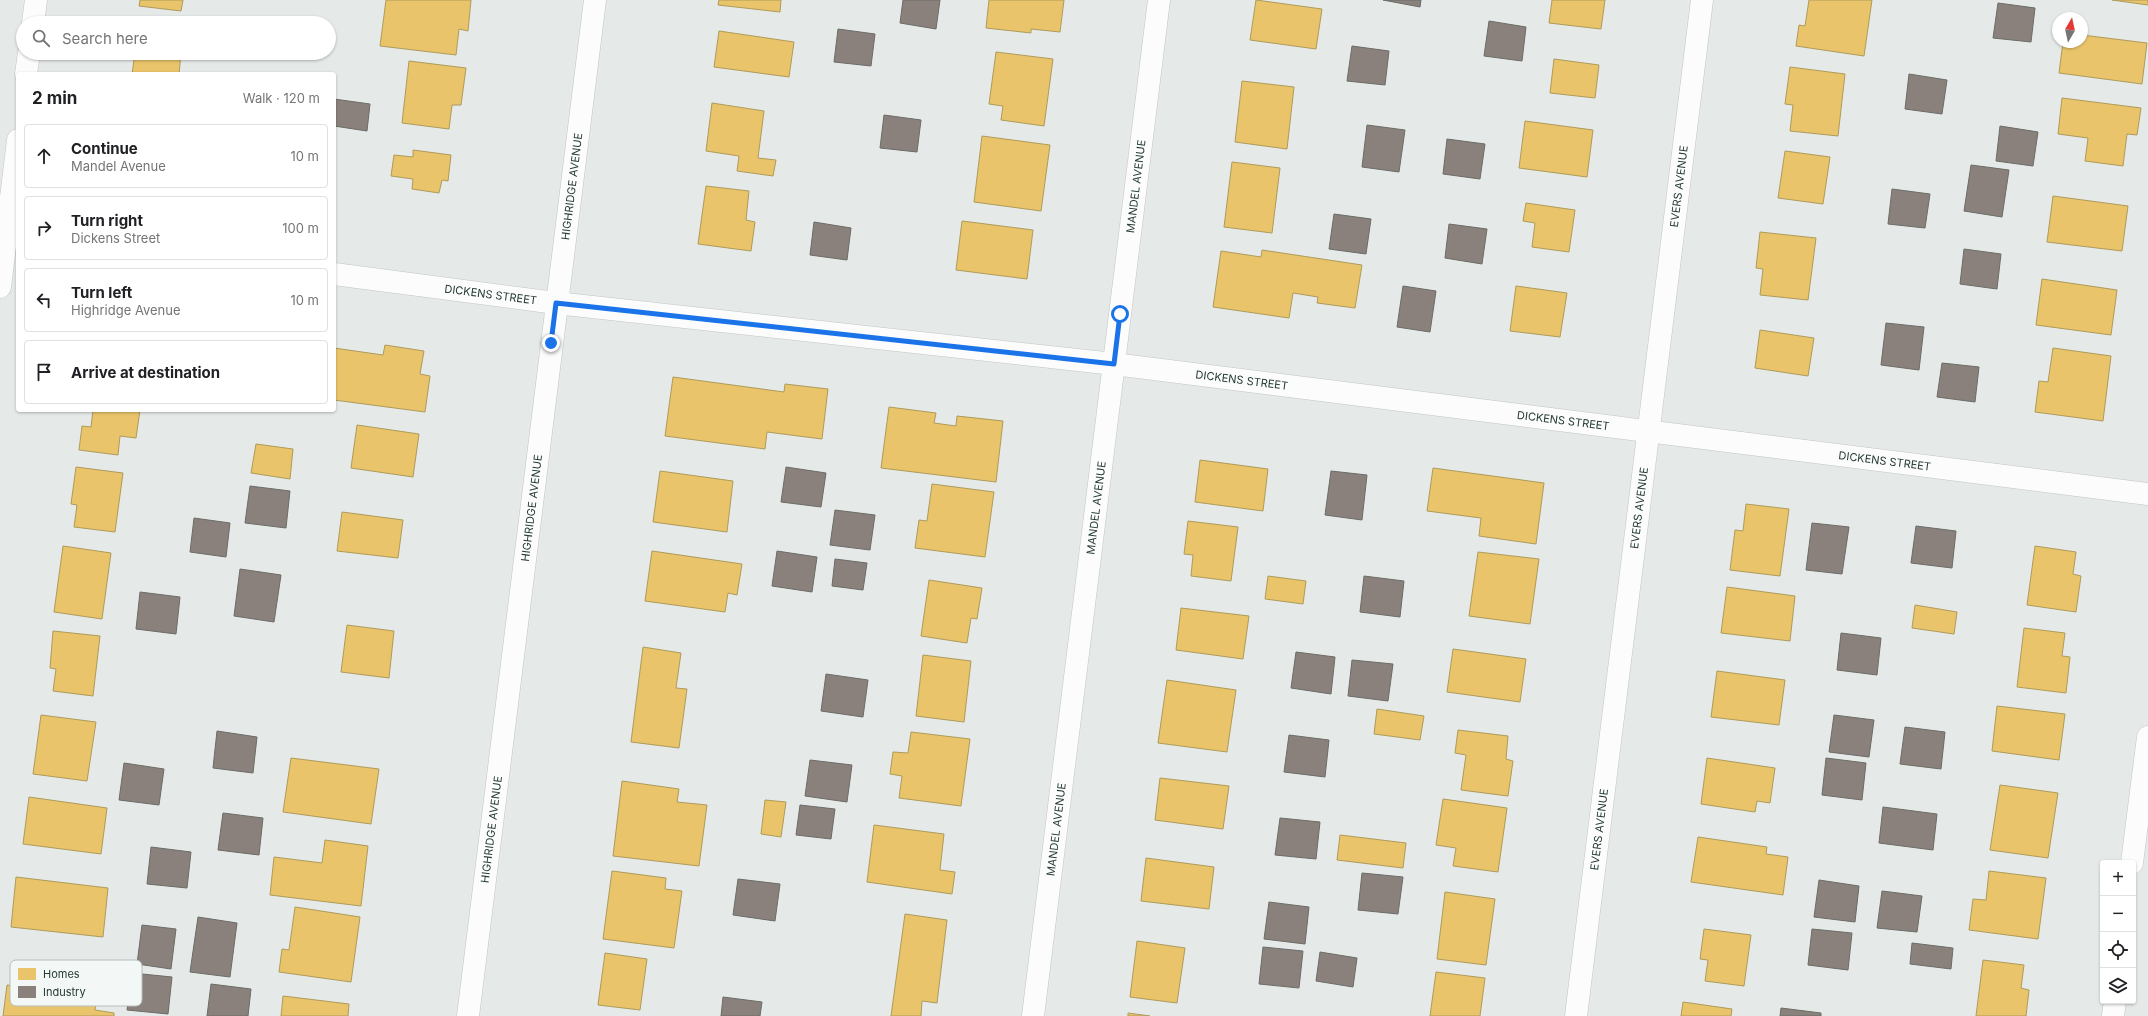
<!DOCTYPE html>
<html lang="en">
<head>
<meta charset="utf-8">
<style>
	:root { --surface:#fff; --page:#f2f2f2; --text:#202124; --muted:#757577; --line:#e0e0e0 }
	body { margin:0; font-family:Inter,sans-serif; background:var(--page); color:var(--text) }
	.controls { position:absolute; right:12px; bottom:12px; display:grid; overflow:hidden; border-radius:4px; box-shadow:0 1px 3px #0004 }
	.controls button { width:36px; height:36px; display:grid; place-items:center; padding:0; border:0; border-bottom:1px solid var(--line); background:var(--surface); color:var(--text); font:20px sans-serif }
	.compass { position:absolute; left:2052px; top:12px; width:36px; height:36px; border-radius:50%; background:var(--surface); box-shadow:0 1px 3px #0004; rotate:9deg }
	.stop { position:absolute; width:12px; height:12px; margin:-9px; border:3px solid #1a73e8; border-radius:50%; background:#fff }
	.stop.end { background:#1a73e8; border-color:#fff; box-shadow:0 1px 4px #0008 }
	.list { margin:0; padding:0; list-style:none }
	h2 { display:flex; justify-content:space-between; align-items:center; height:52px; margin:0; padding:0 16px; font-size:17px }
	h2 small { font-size:13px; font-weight:400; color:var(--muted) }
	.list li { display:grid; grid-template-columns:26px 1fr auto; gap:12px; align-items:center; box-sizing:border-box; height:64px; margin:0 8px 8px; padding:0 8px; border:1px solid var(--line); border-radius:4px }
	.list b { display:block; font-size:15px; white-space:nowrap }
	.list p { margin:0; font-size:13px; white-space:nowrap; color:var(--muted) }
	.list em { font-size:13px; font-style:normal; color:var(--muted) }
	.icon { flex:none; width:22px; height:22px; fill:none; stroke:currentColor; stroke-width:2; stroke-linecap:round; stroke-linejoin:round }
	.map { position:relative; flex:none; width:2148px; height:1016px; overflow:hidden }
	.search { position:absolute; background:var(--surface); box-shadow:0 1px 3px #0004; left:16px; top:16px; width:320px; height:44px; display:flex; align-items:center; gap:10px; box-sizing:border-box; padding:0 14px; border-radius:22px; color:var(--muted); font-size:15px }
	.panel { position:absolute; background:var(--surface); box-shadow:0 1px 3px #0004; left:16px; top:72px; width:320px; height:340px; border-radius:4px }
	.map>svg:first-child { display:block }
	.homes { fill:#e9c46a; stroke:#ae9b5a }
	.industry { fill:#8a817c; stroke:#6b6c67 }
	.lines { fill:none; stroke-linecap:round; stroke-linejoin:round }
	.minor-casing { stroke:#c2c6c4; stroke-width:23 }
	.minor { stroke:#fbfcfb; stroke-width:22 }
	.route { stroke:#1a73e8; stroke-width:5 }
	.labels { text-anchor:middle; stroke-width:4; stroke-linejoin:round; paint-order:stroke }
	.street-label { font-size:11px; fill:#243a35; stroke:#f3f8f6 }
	.key { fill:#f3f8f6; stroke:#b5bfbc; stroke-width:1 }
	.key-label { font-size:11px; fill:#243a35 }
</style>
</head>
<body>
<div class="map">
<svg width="2148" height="1016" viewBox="0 0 2148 1016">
	<rect width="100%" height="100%" fill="#e5e9e7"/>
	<!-- homes -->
	<g class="homes">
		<path d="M 140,0 L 183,0 L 181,11 L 139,6 Z"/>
		<path d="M 386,0 L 471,0 L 468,31 L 459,29 L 456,55 L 380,46 Z"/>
		<path d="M 719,0 L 781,0 L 780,12 L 718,5 Z"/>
		<path d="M 989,0 L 1064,0 L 1060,32 L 1031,29 L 1031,33 L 986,28 Z"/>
		<path d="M 1256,0 L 1322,9 L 1316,49 L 1250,40 Z"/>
		<path d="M 1552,0 L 1605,0 L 1601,29 L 1549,23 Z"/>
		<path d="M 1809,0 L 1872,0 L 1864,56 L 1796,46 L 1799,25 L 1805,26 Z"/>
		<path d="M 2112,0 L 2148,0 L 2148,5 Z"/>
		<path d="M 719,31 L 794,42 L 789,77 L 714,67 Z"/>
		<path d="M 2082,35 L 2147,43 L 2142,84 L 2059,73 L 2063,42 L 2082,42 Z"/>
		<path d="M 996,52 L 1053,59 L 1044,126 L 1001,120 L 1003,106 L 989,104 Z"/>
		<path d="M 135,53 L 181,53 L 179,74 L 132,74 Z"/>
		<path d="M 1554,59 L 1599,65 L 1595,98 L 1550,93 Z"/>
		<path d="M 409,61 L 466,68 L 461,105 L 452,105 L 449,129 L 402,123 Z"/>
		<path d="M 1790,67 L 1845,74 L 1838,136 L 1790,131 L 1793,105 L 1785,104 Z"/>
		<path d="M 1242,81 L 1294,87 L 1287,149 L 1235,142 Z"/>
		<path d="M 2062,98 L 2141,108 L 2137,135 L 2127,134 L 2123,166 L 2085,161 L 2088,138 L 2058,134 Z"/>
		<path d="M 712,103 L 764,111 L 758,158 L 776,160 L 773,176 L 737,171 L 739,156 L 706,151 Z"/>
		<path d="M 1525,121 L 1593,130 L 1587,177 L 1519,168 Z"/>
		<path d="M 982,136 L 1050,145 L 1041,211 L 974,202 Z"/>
		<path d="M 413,150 L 451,155 L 448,181 L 442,180 L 439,193 L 412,189 L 413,179 L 391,176 L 394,155 L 413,157 Z"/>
		<path d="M 1785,151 L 1830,157 L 1823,204 L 1778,198 Z"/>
		<path d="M 1232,162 L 1280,168 L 1272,233 L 1224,227 Z"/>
		<path d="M 706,186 L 749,191 L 746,220 L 755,222 L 751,251 L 698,244 Z"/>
		<path d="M 2053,196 L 2128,206 L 2122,251 L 2047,242 Z"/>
		<path d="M 1526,203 L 1575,210 L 1569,252 L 1532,247 L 1535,223 L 1523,221 Z"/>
		<path d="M 962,221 L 1033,230 L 1027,279 L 956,270 Z"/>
		<path d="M 1760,232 L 1816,238 L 1808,300 L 1760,295 L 1763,269 L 1756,268 Z"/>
		<path d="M 1262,250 L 1362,265 L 1355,308 L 1317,303 L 1318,297 L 1293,293 L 1289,318 L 1213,307 L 1221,251 L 1261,257 Z"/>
		<path d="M 2042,279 L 2117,290 L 2111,335 L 2036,325 Z"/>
		<path d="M 1516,286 L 1567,293 L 1560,337 L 1510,331 Z"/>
		<path d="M 1760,330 L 1814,338 L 1808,376 L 1755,368 Z"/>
		<path d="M 385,345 L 424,351 L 420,374 L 430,376 L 425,412 L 334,400 L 334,348 L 383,355 Z"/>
		<path d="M 2053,348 L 2111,356 L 2103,421 L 2035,412 L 2039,381 L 2048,382 Z"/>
		<path d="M 673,377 L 784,392 L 785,384 L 828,389 L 822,439 L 767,432 L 765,449 L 665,436 Z"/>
		<path d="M 889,407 L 936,413 L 934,423 L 956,426 L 957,416 L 1003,421 L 996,482 L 881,468 Z"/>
		<path d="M 93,410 L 140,410 L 136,438 L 120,436 L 118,455 L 79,450 L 82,426 L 91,427 Z"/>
		<path d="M 357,425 L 419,434 L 413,477 L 351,468 Z"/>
		<path d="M 256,444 L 293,449 L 290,479 L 251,473 Z"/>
		<path d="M 1200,460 L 1268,469 L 1263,511 L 1195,502 Z"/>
		<path d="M 76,467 L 123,473 L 115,532 L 74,527 L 77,505 L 71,504 Z"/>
		<path d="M 1433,468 L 1544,483 L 1536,544 L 1479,536 L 1481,518 L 1427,511 Z"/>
		<path d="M 660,471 L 733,481 L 727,532 L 653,522 Z"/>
		<path d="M 932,484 L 994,492 L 985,557 L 915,548 L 919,520 L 927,521 Z"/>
		<path d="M 1746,504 L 1789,509 L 1780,576 L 1730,570 L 1735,530 L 1743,531 Z"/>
		<path d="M 342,512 L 403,520 L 398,558 L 337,551 Z"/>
		<path d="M 1188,521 L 1238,527 L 1231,581 L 1191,576 L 1193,555 L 1184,554 Z"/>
		<path d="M 63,546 L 111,553 L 102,619 L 54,612 Z"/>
		<path d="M 2035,546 L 2076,552 L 2073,574 L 2081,576 L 2076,612 L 2027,605 Z"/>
		<path d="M 652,551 L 742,564 L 737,595 L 728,593 L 725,612 L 645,601 Z"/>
		<path d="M 1478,552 L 1539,559 L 1530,624 L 1469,616 Z"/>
		<path d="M 1268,576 L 1306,581 L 1303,604 L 1265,599 Z"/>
		<path d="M 929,580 L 982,588 L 977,619 L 971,618 L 967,643 L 921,636 Z"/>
		<path d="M 1727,587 L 1795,596 L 1790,641 L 1721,633 Z"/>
		<path d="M 1915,605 L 1957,612 L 1954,634 L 1912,628 Z"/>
		<path d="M 1181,608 L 1249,616 L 1243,659 L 1176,650 Z"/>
		<path d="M 347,625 L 394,631 L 389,678 L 341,672 Z"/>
		<path d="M 2024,628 L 2065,633 L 2062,656 L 2070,657 L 2066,693 L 2017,687 Z"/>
		<path d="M 53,631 L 100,636 L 93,696 L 53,691 L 56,669 L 50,668 Z"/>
		<path d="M 643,647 L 681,653 L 676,688 L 687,689 L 679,748 L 631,742 Z"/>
		<path d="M 1453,649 L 1526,659 L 1520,702 L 1447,692 Z"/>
		<path d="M 923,655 L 971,661 L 964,722 L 916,716 Z"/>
		<path d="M 1717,671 L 1785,680 L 1779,725 L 1711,717 Z"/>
		<path d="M 1167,680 L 1236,690 L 1227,752 L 1158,743 Z"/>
		<path d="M 1997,706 L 2065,714 L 2059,760 L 1992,751 Z"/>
		<path d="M 1377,709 L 1424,716 L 1420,740 L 1374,734 Z"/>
		<path d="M 41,715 L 96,722 L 87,781 L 33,774 Z"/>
		<path d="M 1458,730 L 1508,736 L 1506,759 L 1513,761 L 1508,796 L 1461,790 L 1466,755 L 1455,753 Z"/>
		<path d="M 911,732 L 970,739 L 961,806 L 899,798 L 902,776 L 890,774 L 893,752 L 908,753 Z"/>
		<path d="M 291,758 L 379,769 L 371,824 L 283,812 Z"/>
		<path d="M 1707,758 L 1775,768 L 1770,803 L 1757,801 L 1755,812 L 1701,804 Z"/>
		<path d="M 1160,778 L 1229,786 L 1223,829 L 1155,820 Z"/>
		<path d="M 622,781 L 679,789 L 677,802 L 707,805 L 699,866 L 613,856 Z"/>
		<path d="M 2000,785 L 2058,793 L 2048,858 L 1990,850 Z"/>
		<path d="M 29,797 L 107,808 L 101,854 L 23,844 Z"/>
		<path d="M 1443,799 L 1507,808 L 1498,872 L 1453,866 L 1456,848 L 1436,845 Z"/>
		<path d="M 765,800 L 786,802 L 781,837 L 761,834 Z"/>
		<path d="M 874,825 L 944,834 L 940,870 L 955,872 L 952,894 L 867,882 Z"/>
		<path d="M 1340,835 L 1406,843 L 1403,868 L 1337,860 Z"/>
		<path d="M 1698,837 L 1767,847 L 1766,854 L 1788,857 L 1783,895 L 1691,882 Z"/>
		<path d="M 325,840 L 368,846 L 361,906 L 270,895 L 274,857 L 322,863 Z"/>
		<path d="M 1146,858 L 1214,867 L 1209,909 L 1141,901 Z"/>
		<path d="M 612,871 L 666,878 L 665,889 L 682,891 L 674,948 L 603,939 Z"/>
		<path d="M 1989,871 L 2046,878 L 2038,939 L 1969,930 L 1973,899 L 1986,900 Z"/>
		<path d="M 16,877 L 108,888 L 103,937 L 11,927 Z"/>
		<path d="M 1445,892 L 1495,899 L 1486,965 L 1437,959 Z"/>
		<path d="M 295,907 L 360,917 L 351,982 L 279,972 L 282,949 L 289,950 Z"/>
		<path d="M 905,914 L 947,920 L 937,1003 L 922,1001 L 921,1016 L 891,1016 Z"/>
		<path d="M 1704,929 L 1751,935 L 1744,986 L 1705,981 L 1708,960 L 1700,959 Z"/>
		<path d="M 1137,941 L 1185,948 L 1177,1003 L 1130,997 Z"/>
		<path d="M 605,953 L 647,959 L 640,1010 L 598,1005 Z"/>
		<path d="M 1983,960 L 2024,965 L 2021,988 L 2029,990 L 2026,1016 L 1976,1016 Z"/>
		<path d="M 1436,972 L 1485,978 L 1480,1016 L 1430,1016 Z"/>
		<path d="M 7,985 L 97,996 L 95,1010 L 114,1013 L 114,1016 L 3,1016 Z"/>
		<path d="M 283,996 L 349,1004 L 348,1016 L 281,1016 Z"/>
		<path d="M 1683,1002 L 1732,1009 L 1731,1016 L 1681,1016 Z"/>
		<path d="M 1128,1013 L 1150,1016 L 1128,1016 Z"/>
	</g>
	<!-- industry -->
	<g class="industry">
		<path d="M 903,0 L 940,0 L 936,29 L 900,23 Z"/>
		<path d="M 1383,0 L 1421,0 L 1420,7 Z"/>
		<path d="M 1998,3 L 2035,8 L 2031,42 L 1993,38 Z"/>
		<path d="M 1489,21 L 1526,27 L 1522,61 L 1484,56 Z"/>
		<path d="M 838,29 L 875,34 L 871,66 L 834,62 Z"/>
		<path d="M 1352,46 L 1389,51 L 1385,85 L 1347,81 Z"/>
		<path d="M 1909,74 L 1947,80 L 1942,114 L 1905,109 Z"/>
		<path d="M 334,99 L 370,104 L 367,131 L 334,126 Z"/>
		<path d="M 884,115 L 921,120 L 917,152 L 880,148 Z"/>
		<path d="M 1367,125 L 1405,130 L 1399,172 L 1362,167 Z"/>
		<path d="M 2000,126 L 2038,132 L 2033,166 L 1996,161 Z"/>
		<path d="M 1447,139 L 1485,144 L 1480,179 L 1443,174 Z"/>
		<path d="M 1971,165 L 2009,170 L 2002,217 L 1964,211 Z"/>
		<path d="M 1892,189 L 1930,194 L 1925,228 L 1888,224 Z"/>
		<path d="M 1334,214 L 1371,219 L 1366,254 L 1329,249 Z"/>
		<path d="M 814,222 L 851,228 L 847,260 L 810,255 Z"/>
		<path d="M 1449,224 L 1487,229 L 1482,264 L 1445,258 Z"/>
		<path d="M 1964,249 L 2001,254 L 1997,289 L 1960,284 Z"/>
		<path d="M 1403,286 L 1436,291 L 1430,332 L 1397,327 Z"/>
		<path d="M 1886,323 L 1924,327 L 1919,370 L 1881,365 Z"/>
		<path d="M 1942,363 L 1979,367 L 1975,402 L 1937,397 Z"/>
		<path d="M 786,467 L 826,473 L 821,507 L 781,502 Z"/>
		<path d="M 1331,471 L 1367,475 L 1362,520 L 1325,515 Z"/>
		<path d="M 250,486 L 290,491 L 286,528 L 245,523 Z"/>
		<path d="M 835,510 L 875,515 L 870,550 L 830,545 Z"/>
		<path d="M 194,518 L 230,523 L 226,557 L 190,552 Z"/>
		<path d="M 1812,523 L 1849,527 L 1842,574 L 1806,570 Z"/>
		<path d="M 1916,526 L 1956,531 L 1952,568 L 1911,563 Z"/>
		<path d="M 777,551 L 817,557 L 812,592 L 772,586 Z"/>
		<path d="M 835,559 L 867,563 L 863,590 L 832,586 Z"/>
		<path d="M 240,569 L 281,575 L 274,622 L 234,616 Z"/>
		<path d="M 1364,576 L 1404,581 L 1400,617 L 1360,612 Z"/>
		<path d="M 140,592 L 180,597 L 176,634 L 136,629 Z"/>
		<path d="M 1841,633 L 1881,638 L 1877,675 L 1837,670 Z"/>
		<path d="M 1296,652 L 1335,657 L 1331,694 L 1291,688 Z"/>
		<path d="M 1352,660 L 1393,664 L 1388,701 L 1348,696 Z"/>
		<path d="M 826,674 L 868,680 L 863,717 L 821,711 Z"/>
		<path d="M 1834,715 L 1874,720 L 1869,757 L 1829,752 Z"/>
		<path d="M 1905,727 L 1945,732 L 1941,769 L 1900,764 Z"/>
		<path d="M 217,731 L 257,737 L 253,773 L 213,768 Z"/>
		<path d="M 1289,735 L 1329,740 L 1325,777 L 1284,772 Z"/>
		<path d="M 1826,758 L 1866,763 L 1862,800 L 1822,795 Z"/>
		<path d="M 810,760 L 852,765 L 847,802 L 805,796 Z"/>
		<path d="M 124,763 L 164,769 L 159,805 L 119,800 Z"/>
		<path d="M 800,805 L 835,809 L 831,839 L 796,835 Z"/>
		<path d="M 1883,807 L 1937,814 L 1933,850 L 1879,843 Z"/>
		<path d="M 223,813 L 263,818 L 259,855 L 218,850 Z"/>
		<path d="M 1280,818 L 1320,822 L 1316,859 L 1275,855 Z"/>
		<path d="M 151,847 L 191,852 L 187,888 L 147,884 Z"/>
		<path d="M 1362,873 L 1403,877 L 1398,914 L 1358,910 Z"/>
		<path d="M 738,879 L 780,884 L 775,921 L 733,915 Z"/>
		<path d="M 1819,880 L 1859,886 L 1855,922 L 1814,917 Z"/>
		<path d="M 1882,891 L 1922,896 L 1917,932 L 1877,928 Z"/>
		<path d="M 1269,902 L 1309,907 L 1305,944 L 1264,939 Z"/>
		<path d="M 198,917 L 237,923 L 230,977 L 190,972 Z"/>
		<path d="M 142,925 L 176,929 L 171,969 L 137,964 Z"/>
		<path d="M 1812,929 L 1852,933 L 1848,970 L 1808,965 Z"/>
		<path d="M 1912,943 L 1953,948 L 1951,969 L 1910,964 Z"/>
		<path d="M 1263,947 L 1303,951 L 1299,988 L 1259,984 Z"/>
		<path d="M 1320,952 L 1357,958 L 1353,987 L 1316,981 Z"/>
		<path d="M 132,973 L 172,977 L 168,1014 L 127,1010 Z"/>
		<path d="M 211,984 L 251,989 L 248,1016 L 207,1016 Z"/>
		<path d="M 723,997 L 762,1002 L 760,1016 L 721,1016 Z"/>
		<path d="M 1781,1008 L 1821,1013 L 1821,1016 L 1780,1016 Z"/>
	</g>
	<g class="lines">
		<!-- minor casing -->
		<g class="minor-casing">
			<g id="minor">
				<path d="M 33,23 L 36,0"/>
				<path d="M 26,74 L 29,53"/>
				<path id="s1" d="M 334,274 L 556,303 L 1114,364 L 2148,494"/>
				<path d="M 0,287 L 18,140"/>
				<path d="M 2132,863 L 2148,737"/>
				<path id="s2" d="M 468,1016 L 595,0"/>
				<path id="s3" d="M 1033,1016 L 1159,0"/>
				<path id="s4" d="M 1576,1016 L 1702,0"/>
				<path d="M 2113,1016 L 2115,1001"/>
			</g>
		</g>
		<!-- minor -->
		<use href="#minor" class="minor"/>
	</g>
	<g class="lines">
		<!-- route -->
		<path class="route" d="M 551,343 L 556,303 L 1114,364 L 1120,314"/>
	</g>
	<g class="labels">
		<!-- street labels -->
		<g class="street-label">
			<text dy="4" stroke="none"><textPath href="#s2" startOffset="836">HIGHRIDGE AVENUE</textPath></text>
			<text dy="4" stroke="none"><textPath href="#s3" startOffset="836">MANDEL AVENUE</textPath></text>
			<text dy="4" stroke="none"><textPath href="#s4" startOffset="836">EVERS AVENUE</textPath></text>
			<text dy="4" stroke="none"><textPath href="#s1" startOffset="158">DICKENS STREET</textPath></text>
			<text dy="4" stroke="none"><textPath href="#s1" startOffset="914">DICKENS STREET</textPath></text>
			<text dy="4" stroke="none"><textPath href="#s1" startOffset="1238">DICKENS STREET</textPath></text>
			<text dy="4" stroke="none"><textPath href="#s1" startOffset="1562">DICKENS STREET</textPath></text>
			<text dy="4" stroke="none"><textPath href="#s2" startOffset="512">HIGHRIDGE AVENUE</textPath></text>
			<text dy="4" stroke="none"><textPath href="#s3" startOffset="512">MANDEL AVENUE</textPath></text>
			<text dy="4" stroke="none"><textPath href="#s4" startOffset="512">EVERS AVENUE</textPath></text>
			<text dy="4" stroke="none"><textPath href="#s2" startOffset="188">HIGHRIDGE AVENUE</textPath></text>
			<text dy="4" stroke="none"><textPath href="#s3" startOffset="188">MANDEL AVENUE</textPath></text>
			<text dy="4" stroke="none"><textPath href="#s4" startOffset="188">EVERS AVENUE</textPath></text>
		</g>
	</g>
	<!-- legend -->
	<rect x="10" y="960" width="132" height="46" rx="6" class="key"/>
	<rect x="18" y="968" width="18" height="12" fill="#e9c46a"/>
	<rect x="18" y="986" width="18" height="12" fill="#8a817c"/>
	<g class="key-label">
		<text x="43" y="978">Homes</text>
		<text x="43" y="996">Industry</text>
	</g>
</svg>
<div class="controls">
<button>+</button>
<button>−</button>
<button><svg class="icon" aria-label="locate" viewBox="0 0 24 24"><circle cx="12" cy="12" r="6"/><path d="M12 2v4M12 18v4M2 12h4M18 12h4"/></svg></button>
<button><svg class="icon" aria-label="layers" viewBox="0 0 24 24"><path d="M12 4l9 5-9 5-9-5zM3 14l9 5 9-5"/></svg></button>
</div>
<svg class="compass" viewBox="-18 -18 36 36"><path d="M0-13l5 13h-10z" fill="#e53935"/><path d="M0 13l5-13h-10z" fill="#757577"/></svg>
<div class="stop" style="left:1120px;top:314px"></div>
<div class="stop end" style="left:551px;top:343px"></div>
<div class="search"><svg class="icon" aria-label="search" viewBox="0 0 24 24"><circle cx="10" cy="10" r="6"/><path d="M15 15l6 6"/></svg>Search here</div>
<section class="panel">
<h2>2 min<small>Walk · 120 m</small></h2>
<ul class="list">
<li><svg class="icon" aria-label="ahead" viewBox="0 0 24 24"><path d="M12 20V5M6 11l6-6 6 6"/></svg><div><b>Continue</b><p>Mandel Avenue</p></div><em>10 m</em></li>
<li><svg class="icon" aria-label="right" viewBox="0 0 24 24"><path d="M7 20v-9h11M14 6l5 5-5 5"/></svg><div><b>Turn right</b><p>Dickens Street</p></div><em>100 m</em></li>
<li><svg class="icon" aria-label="left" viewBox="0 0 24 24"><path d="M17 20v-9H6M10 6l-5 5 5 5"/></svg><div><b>Turn left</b><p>Highridge Avenue</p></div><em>10 m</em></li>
<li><svg class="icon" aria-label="arrive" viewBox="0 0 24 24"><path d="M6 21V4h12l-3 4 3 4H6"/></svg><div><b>Arrive at destination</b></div></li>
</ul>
</section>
</div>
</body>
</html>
